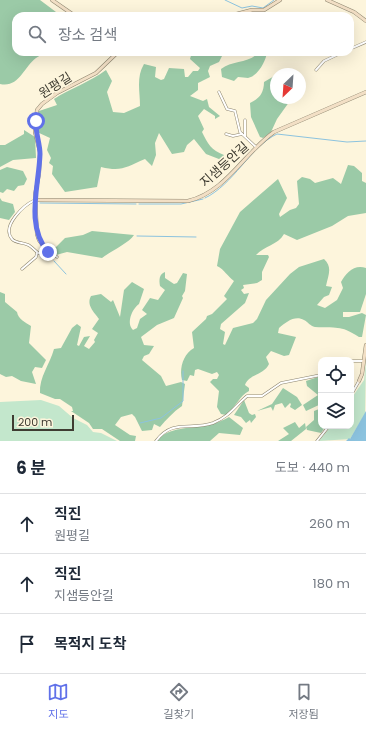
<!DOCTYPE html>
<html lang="ko">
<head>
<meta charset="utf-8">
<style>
	:root { --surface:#fff; --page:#f2f2f3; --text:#1f2937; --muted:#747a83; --line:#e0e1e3; --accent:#6071e9 }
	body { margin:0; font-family:Poppins,"Noto Sans KR",sans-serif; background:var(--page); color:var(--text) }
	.controls { position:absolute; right:12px; bottom:12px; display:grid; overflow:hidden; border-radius:8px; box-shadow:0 4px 16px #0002 }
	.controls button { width:36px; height:36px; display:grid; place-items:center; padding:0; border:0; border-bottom:1px solid var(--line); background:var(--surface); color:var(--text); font:20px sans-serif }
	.compass { position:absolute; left:270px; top:68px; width:36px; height:36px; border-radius:50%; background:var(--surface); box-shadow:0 4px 16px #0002; rotate:205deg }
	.scale { position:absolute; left:12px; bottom:10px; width:62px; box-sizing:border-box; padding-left:4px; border:2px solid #3f3c32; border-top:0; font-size:11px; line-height:14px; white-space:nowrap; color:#3f3c32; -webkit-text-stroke:3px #fdf5dc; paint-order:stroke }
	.stop { position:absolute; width:12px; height:12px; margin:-9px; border:3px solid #6071e9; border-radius:50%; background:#fff }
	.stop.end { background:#6071e9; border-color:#fff; box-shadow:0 1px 4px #0008 }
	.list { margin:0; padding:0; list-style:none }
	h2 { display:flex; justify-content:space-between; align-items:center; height:52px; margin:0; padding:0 16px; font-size:17px }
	h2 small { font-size:13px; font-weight:400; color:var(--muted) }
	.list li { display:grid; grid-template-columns:26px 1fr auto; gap:12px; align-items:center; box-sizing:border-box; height:60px; padding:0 16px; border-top:1px solid var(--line) }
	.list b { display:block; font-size:15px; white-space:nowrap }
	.list p { margin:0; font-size:13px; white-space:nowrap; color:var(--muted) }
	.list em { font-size:13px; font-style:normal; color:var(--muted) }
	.icon { flex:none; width:22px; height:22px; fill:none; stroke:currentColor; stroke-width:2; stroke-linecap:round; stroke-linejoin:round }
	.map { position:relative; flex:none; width:366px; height:441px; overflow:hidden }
	.search { position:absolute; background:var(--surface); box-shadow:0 4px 16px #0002; left:12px; right:12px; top:12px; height:44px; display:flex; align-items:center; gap:10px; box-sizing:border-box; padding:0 14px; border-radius:12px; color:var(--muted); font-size:15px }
	.sheet { height:232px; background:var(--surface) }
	nav { display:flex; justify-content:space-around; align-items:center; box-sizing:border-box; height:56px; border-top:1px solid var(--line); background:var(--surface); font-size:11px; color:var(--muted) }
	nav a { display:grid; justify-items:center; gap:2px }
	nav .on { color:var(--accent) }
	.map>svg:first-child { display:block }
	.green { fill:#c3e7cc }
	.forest { fill:#9bcaa7 }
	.water { fill:#8cc3df }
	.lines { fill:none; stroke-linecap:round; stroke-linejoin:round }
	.stream { stroke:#8cc3df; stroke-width:1 }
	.street-casing { stroke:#8d856f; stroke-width:3 }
	.secondary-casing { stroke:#8d856f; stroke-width:4 }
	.street { stroke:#fff; stroke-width:2 }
	.secondary { stroke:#f2dfc5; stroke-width:3 }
	.route { stroke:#6071e9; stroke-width:5 }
	.labels { text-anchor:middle; stroke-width:3.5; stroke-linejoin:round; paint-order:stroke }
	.street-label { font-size:13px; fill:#3f3c32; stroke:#fdf5dc }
</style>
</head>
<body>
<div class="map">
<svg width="366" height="441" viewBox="0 0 366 441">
	<rect width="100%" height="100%" fill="#fdf5dc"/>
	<!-- green -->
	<g class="green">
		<path d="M 366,361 L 365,414 L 350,439 L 319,441 L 331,426 L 351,426 L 351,399 L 364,380 Z"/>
		<path d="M 41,400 L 59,406 L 73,418 L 87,425 L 93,432 L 101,433 L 117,441 L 0,441 L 0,402 Z"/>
	</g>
	<!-- forest -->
	<g class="forest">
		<path d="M 0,0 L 40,0 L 60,15 L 16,16 L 16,52 L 47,52 C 43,54 39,56 36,58 C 23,68 19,88 0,84 Z"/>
		<path d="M 192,52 L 224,52 L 219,62 L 210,66 L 208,71 L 210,77 L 198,83 L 198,90 L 190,96 L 203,101 L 207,99 L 209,107 L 220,116 L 215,119 L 215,116 L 204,109 L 198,116 L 204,129 L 202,132 C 208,144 211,150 224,155 L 224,161 L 206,154 L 194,139 L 187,145 L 184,152 L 172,154 L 159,133 L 155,143 L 156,155 L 152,166 L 145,159 C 126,167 122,172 101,167 L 97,187 L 65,192 L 52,174 L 53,166 L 49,163 L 51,158 L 47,150 L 50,138 L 37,132 L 39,111 L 57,105 L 54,99 C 71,88 90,82 106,70 L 112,81 L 107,92 L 113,112 L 124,113 L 140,106 C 140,92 136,77 144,64 L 156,67 L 155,77 L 161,80 L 164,79 L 169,68 L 184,69 L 185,77 L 188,77 L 193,71 L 198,71 L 200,68 L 190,59 Z"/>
		<path d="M 259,52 L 267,52 C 266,61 258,76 248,78 C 245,78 242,77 238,77 L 234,81 L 222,77 L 221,69 C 232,60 249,64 259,52 Z"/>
		<path d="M 276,75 L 276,98 L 292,98 L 277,119 L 271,132 L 263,138 L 260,137 L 251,117 L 250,103 C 259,99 264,93 264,82 Z"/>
		<path d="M 24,130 L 35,137 L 36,158 L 13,160 L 0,167 L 0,145 L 5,145 L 24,134 Z"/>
		<path d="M 348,165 L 354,166 L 362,173 L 362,181 L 366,183 L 366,213 L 348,216 L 332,226 L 297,240 L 284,234 C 278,245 264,246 256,255 L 268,255 L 269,257 L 262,272 L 262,280 L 257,283 L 243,285 L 244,288 L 241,290 L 244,294 L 249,293 L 245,303 L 221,324 L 220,329 L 225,332 L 223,344 L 225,345 L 233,328 L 253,323 L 257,319 L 266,300 L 290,274 L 299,267 L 324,259 C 333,267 328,276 326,286 L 332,287 L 329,295 L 324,297 L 317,305 L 325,308 L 337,300 L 343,288 L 341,282 C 346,273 354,264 366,268 L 366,294 L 360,312 L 343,312 L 343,317 L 349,317 L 362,313 L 366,315 L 362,337 L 359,337 C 339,324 337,329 315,327 C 310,326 308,322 304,320 C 295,315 286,322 279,328 L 278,333 L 296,337 L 289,355 L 284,356 L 271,351 L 266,357 L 269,364 C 264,375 249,374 245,385 L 249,388 L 249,391 C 240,395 235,408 226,415 L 221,414 L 217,407 L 219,391 L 210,382 L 213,379 L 217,379 L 219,375 L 217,372 L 212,374 L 198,369 L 195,370 L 194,376 L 190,375 L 187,381 L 182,380 C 179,369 183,354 194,348 L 192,332 L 206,319 L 207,316 L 212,314 L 227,299 L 224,296 L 234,281 C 227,276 225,270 217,266 L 220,249 L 240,212 L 278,179 L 287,198 L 279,214 L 280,217 L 290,210 L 296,208 L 299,204 L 297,181 L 302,177 L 310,179 L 315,183 L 333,178 L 341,184 Z"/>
		<path d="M 7,167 L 23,171 L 27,179 L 24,185 L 18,186 L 14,191 L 7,189 L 3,193 L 0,192 L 0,170 Z"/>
		<path d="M 0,198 L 2,201 L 13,204 L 15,212 L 9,220 L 0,218 Z"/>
		<path d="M 92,231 L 134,235 C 129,243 111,251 102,258 L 67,252 L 56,255 L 51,252 L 65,238 L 83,235 Z"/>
		<path d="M 165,272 L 165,278 L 174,284 L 177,283 L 183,273 L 187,274 L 185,291 L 182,296 L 183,298 L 174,318 L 157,325 L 141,337 L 144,345 L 154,346 L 149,354 L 144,356 L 142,360 L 161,376 L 166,386 L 181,382 L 185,384 L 182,406 C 173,412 166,420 160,427 L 154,424 L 152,430 L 142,431 L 135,417 L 132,414 L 121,417 L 115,425 L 130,435 L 136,436 L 135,441 L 120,441 L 102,429 L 93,429 L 89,423 L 71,411 L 73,411 L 72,407 L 60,399 L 55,399 L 40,393 C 39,377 50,364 54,349 L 61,348 L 72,328 L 77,324 L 81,327 L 77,345 L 79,346 L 84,337 L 90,336 L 84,346 L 89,349 L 95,342 L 94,340 L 98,333 L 92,329 L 99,319 C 94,312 86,305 91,296 L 101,294 L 111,302 L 113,300 L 120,317 L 124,290 L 132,282 L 144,289 L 139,304 C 132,309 126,323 133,330 L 137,328 L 140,319 L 147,314 L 142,310 L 150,298 L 158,300 L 165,290 L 160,286 C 159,280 159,274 165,272 Z"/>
		<path d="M 0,292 L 5,294 L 5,302 L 17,312 C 18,319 26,323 31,326 L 29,343 L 46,360 L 42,368 L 35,367 L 32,372 L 36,384 L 21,381 L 12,376 L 6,377 L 0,374 Z"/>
		<path d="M 321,376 L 321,404 L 306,411 L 303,405 L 318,395 L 307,386 L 306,381 Z"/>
		<path d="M 283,388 L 297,397 L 302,405 L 295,410 L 290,407 L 291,404 L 290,403 L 285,408 L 282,403 L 275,405 L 273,411 L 271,407 L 257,411 L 272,404 Z"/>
		<path d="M 244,400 L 249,413 L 252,415 L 255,414 L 256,417 L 251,423 L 250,420 L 246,423 L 241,417 L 234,415 Z"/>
		<path d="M 319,409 L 321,426 L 326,426 L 321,433 L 307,430 L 306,427 L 314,420 L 314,411 Z"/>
		<path d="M 229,417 L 243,428 L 240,435 L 219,433 L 210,441 L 157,441 C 168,426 192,429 209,425 C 216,424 223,420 229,417 Z"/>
		<path d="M 295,422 L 299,428 L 305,423 L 306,429 L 291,441 L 278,441 L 289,434 L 283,428 Z"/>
	</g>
	<!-- water -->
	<path class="water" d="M 366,411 L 366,441 L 346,441 L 349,438 L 350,439 Z"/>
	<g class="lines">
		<!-- stream -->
		<g class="stream">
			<path d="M 225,0 L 242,8 L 252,6 L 263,8 L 274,0"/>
			<path d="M 205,198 C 233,185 251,146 277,134 L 347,142 L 366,141"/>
			<path d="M 40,203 L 136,204"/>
			<path d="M 139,204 L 181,204 L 203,199"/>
			<path d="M 137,236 L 196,237"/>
			<path d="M 54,261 L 66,274"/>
			<path d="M 140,423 L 161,418 L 183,401 L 183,371"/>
		</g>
		<!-- street casing -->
		<g class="street-casing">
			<g id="street">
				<path d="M 350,49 L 366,42"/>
				<path d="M 316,70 L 324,61 L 343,52"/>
				<path d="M 219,92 L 227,109 L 235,111 L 240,132 L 256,147"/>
				<path d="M 226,134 L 233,136 L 242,134"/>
				<path d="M 245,136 L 245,120"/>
				<path d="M 35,200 C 24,205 1,226 12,239 C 16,244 25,242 30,246 C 36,250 37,255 45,254 L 48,252 L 57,257"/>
				<path d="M 22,269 L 36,257 L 37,253"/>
				<path d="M 351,361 L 363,361"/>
				<path d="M 351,395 L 359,381"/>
				<path d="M 156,441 C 173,418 191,431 213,423 C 230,416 234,407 247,396 L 262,396 L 281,383 L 321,375"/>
				<path d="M 317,441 L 329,426"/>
			</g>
		</g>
		<!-- secondary casing -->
		<g class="secondary-casing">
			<g id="secondary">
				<path d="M 52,0 L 75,16"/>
				<path d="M 327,0 L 354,12 L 366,21"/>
				<path d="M 229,16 L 252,10 L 264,10 L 280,0"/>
				<path d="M 35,200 L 188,201 C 226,192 244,153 274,132 L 366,92"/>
				<path d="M 48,252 L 39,240 L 37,234 L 35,195 L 39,174 L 40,152 L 35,132 L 37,110 L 42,104 L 57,93 L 96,73 L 118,52"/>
				<path d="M 359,381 L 362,374 L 366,345"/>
			</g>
		</g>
		<!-- street -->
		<use href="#street" class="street"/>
		<!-- secondary -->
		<use href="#secondary" class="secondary"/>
	</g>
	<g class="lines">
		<!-- route -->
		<path class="route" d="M 36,121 C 35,132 40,143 40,154 C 39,186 25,225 48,252"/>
	</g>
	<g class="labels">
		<!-- street labels -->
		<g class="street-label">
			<text transform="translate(55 85) rotate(-32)" y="5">원평길</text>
			<text transform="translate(224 164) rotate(-42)" y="5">지샘등안길</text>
		</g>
	</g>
</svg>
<div class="controls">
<button><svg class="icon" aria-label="locate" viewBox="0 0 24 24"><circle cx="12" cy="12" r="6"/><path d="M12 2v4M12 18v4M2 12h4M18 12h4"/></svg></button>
<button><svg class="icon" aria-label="layers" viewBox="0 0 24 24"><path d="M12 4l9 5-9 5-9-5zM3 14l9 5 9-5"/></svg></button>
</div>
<svg class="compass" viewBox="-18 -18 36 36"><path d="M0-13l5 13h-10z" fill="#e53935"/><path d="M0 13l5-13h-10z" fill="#747a83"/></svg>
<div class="scale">200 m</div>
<div class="stop" style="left:36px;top:121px"></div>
<div class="stop end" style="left:48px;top:252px"></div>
<div class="search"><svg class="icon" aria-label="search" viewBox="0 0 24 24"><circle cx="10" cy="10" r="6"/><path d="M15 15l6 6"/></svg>장소 검색</div>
</div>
<section class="sheet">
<h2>6 분<small>도보 · 440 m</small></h2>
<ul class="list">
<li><svg class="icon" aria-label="ahead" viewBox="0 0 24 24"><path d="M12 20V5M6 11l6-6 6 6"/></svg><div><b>직진</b><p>원평길</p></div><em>260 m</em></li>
<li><svg class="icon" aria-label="ahead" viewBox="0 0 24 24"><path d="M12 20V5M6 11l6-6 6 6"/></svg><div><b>직진</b><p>지샘등안길</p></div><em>180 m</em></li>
<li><svg class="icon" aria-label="arrive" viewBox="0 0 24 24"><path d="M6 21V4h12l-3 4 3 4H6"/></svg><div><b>목적지 도착</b></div></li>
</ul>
</section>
<nav>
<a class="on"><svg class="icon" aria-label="map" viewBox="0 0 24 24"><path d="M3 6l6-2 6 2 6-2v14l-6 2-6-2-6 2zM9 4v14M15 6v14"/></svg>지도</a>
<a><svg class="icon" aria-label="directions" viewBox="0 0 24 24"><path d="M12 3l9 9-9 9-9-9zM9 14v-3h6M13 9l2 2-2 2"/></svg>길찾기</a>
<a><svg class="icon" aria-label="saved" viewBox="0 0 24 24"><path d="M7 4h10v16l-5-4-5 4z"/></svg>저장됨</a>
</nav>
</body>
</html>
